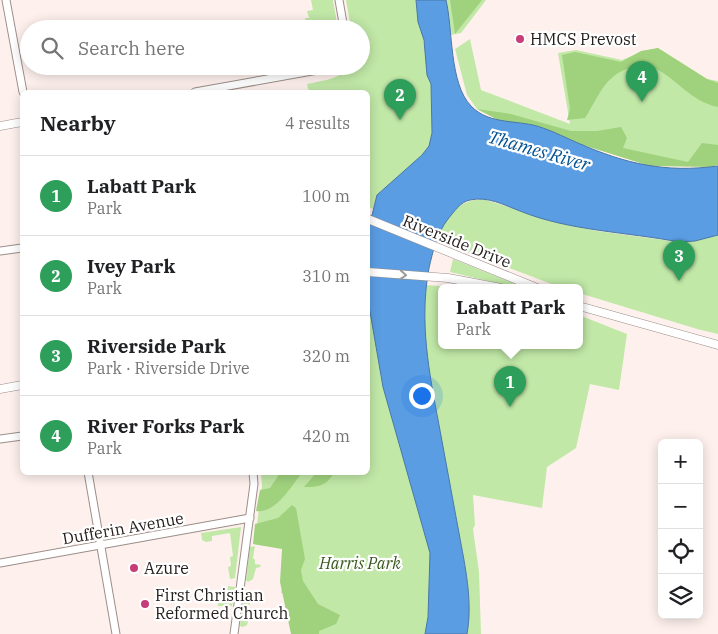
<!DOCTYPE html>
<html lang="en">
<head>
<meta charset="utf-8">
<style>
	:root { --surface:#fff; --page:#f2f2f2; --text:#202124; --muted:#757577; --line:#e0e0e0; --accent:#7c3aed }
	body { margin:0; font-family:"IBM Plex Serif",serif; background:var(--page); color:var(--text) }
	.controls { position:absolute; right:15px; bottom:15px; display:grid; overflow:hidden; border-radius:8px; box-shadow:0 2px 12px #0003 }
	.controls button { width:45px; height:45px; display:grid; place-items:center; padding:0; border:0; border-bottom:1px solid var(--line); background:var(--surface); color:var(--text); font:25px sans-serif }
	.you { position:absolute; left:421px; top:395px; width:18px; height:18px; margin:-12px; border:4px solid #fff; border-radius:50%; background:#1a73e8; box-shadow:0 0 0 8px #1a73e833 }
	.badge { display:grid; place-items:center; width:32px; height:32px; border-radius:50%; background:var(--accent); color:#fff; font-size:16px; font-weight:700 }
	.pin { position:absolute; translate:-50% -41px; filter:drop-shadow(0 1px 2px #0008) }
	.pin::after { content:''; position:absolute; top:26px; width:18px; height:15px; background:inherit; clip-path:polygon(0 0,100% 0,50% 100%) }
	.popup { position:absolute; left:438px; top:284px; width:145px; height:65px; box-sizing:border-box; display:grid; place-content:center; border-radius:8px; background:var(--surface); filter:drop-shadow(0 1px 4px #0005); font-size:16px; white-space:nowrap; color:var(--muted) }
	.popup b { font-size:19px; color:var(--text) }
	.popup::after { content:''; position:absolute; left:50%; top:100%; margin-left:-10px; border:10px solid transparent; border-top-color:var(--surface) }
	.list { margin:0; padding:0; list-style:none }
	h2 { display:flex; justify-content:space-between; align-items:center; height:65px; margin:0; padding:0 20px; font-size:21px }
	h2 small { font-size:16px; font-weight:400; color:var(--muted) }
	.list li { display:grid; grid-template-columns:32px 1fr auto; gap:15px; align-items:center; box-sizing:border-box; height:80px; padding:0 20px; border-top:1px solid var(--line) }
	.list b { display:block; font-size:19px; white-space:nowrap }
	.list p { margin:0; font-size:16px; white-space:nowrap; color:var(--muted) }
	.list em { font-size:16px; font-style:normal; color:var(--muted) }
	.icon { flex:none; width:28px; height:28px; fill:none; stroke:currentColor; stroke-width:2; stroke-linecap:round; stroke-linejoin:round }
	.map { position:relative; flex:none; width:718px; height:634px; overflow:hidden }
	.search { position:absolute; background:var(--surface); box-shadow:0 2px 12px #0003; left:20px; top:20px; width:350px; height:55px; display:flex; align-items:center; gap:12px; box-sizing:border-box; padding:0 18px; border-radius:28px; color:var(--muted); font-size:19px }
	.panel { position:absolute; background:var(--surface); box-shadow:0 2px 12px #0003; left:20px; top:90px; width:350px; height:385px; border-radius:8px }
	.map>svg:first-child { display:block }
	.green { fill:#c1e8a7 }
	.forest { fill:#a0d27d }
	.water { fill:#5a9de3; stroke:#4a77a7 }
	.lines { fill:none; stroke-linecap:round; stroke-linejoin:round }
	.tertiary-casing { stroke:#9c8e89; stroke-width:9 }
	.secondary-casing { stroke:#9c8e89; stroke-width:9 }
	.tertiary { stroke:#fff; stroke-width:7 }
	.secondary { stroke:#fff; stroke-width:8 }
	.oneway { stroke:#9c9999 }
	.poi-dot { fill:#c63d77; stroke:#fff; stroke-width:2 }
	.labels { text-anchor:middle; stroke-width:4.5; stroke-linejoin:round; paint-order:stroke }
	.poi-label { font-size:16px; fill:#231d1c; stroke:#fff; text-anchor:start }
	.street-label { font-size:16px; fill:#231d1c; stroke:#fff }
	.park-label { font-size:16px; font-style:italic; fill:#38581e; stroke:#fff }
	.water-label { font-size:18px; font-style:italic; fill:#045191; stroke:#fff }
</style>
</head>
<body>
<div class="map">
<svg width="718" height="634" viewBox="0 0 718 634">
	<rect width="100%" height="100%" fill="#fef1ed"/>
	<!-- green -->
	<g class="green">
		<path d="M 311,0 L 333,0 L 338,29 L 307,29 L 305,18 L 309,18 L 307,11 L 313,10 Z"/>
		<path d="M 346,0 L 416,0 L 431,82 L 432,147 L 377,195 L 373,209 L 368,207 L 368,92 L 309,92 L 307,84 C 320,81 343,79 349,66 L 361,66 L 361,29 L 351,29 Z"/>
		<path d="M 446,0 L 486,0 L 461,33 L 451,35 Z"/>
		<path d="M 470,39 L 481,90 L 570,124 L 558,53 L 576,50 L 622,60 L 639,53 L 658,48 L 707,79 L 718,81 L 718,165 L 650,166 L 580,144 L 541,127 L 500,121 L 477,109 L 467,95 L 455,49 Z"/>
		<path d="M 483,199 L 553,221 L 597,231 L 679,242 L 718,235 L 718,334 L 697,329 L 579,293 L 579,288 L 562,288 L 436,240 C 446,218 456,200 483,199 Z"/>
		<path d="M 453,259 L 526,288 L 517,288 L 450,272 Z"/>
		<path d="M 368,279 L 433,565 L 427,626 L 425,634 L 293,634 L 284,593 L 281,593 L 289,549 L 255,539 L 262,486 L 261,473 L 368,472 Z"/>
		<path d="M 426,285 L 467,288 L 441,288 L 441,346 L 579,346 L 579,315 L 627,334 L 619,390 L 590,384 L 576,448 L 547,467 L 542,508 L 473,495 L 475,525 L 473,529 L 479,572 L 481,634 L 467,634 L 468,602 L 465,565 L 426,356 L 424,332 Z"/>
		<path d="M 241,527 L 235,578 L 230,579 L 228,567 L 231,566 L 230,557 L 233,556 L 230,533 L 212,536 L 212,541 L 206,542 L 202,540 L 201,533 Z"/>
		<path d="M 255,546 L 253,558 L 255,560 L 255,564 L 261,565 L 260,567 L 256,568 L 253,579 L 248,582 L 246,580 L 250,547 Z"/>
		<path d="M 228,586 L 235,587 L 232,606 L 218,606 L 217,600 L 227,599 Z"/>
		<path d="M 245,590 L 252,591 L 250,604 L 247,606 L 243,604 Z"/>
		<path d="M 242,610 L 246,612 L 249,618 L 247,625 L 243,627 L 240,626 Z"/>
	</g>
	<!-- forest -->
	<g class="forest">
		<path d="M 450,0 L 482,0 L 455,34 Z"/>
		<path d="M 658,48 L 707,79 L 718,83 L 718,107 C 688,101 674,74 649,66 C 639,63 620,70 613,77 C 601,86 593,106 585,118 L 567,120 L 570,109 L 562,55 L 575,52 L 621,62 L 641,51 Z"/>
		<path d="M 477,109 L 511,114 L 571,131 L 597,131 L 621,127 L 627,138 L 623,148 L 688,162 L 702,143 L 718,145 L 718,165 L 710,167 L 650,166 L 580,144 L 541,127 L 500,121 Z"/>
		<path d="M 280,473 L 302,473 C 291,486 276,514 256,511 L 260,490 L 270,488 Z"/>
		<path d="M 316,473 L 334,473 C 326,486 319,487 304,487 Z"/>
		<path d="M 292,505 L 296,508 L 305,559 L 301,570 L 303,581 L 318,604 L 340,615 L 336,624 L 319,631 L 319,634 L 291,634 L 280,582 L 282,549 L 253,544 L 255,524 L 278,518 Z"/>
	</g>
	<!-- water -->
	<path class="water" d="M 416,0 L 446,0 C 453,29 449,83 471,106 C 490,126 520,119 543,128 C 555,132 566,138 578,143 C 626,164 665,173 718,166 L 718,235 L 695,241 L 679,242 C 628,232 569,231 520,211 C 504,205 488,196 470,200 C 460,202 454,212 448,219 C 437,233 433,251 429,268 C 419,322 429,372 439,425 C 446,461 452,497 459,533 C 465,566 473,601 467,634 L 425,634 L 428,617 L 430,553 L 383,387 L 369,306 L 368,282 L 368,231 L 377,195 L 422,155 L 429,146 L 432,133 L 431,84 L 427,75 L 424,40 L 418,22 Z"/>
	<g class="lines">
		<!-- tertiary casing -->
		<g class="tertiary-casing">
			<g id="tertiary">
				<path d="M 6,0 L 23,92"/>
				<path d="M 339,0 L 344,29"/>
				<path d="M 195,92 L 340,66"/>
				<path d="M 0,251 L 22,248"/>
				<path d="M 0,439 L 22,436"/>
				<path d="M 88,472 L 116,634"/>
				<path d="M 0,563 L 250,518"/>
				<path d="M 234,634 L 254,484 L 253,472"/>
			</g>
		</g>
		<!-- secondary casing -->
		<g class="secondary-casing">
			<g id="secondary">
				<path d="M 0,126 L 22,122"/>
				<path d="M 368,219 L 537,288"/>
				<path d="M 368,272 L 448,278 L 501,288"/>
				<path d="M 579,306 L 718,345"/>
				<path d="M 0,389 L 22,385"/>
			</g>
		</g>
		<!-- tertiary -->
		<use href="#tertiary" class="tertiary"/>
		<!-- secondary -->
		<use href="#secondary" class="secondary"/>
	</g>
	<!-- one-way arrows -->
	<defs><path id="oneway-chevron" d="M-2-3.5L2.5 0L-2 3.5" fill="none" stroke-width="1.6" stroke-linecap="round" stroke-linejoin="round" transform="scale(1.25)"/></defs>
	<use class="oneway" href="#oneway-chevron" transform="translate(403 275) rotate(4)"/>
	<!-- markers -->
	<g class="poi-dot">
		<circle cx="520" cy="39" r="5"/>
		<circle cx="134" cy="568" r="5"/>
		<circle cx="145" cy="604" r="5"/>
	</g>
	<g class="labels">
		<!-- poi labels -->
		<g class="poi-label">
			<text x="530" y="45">HMCS Prevost</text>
			<text x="144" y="574">Azure</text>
			<text x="155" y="601">First Christian<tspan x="155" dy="18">Reformed Church</tspan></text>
		</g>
		<!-- street labels -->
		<g class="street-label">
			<text transform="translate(457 241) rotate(22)" y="6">Riverside Drive</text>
			<text transform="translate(123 528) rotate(-10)" y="6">Dufferin Avenue</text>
		</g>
		<!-- park labels -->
		<g class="park-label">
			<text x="360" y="569">Harris Park</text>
		</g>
		<!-- water labels -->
		<g class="water-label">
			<text transform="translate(539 151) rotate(16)" y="6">Thames River</text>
		</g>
	</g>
</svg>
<div class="controls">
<button>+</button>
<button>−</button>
<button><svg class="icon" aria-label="locate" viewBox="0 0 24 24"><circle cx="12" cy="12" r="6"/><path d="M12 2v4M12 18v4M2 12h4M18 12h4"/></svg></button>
<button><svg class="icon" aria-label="layers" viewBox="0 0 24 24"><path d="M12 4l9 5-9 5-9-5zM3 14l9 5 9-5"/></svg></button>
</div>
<div class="you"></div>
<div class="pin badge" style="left:510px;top:407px;background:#2e9e5b">1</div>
<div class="popup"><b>Labatt Park</b>Park</div>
<div class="pin badge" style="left:400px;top:120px;background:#2e9e5b">2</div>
<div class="pin badge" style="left:679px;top:281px;background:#2e9e5b">3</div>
<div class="pin badge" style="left:642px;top:102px;background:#2e9e5b">4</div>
<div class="search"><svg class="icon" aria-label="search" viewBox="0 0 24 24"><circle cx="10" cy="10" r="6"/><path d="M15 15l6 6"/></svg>Search here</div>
<section class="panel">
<h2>Nearby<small>4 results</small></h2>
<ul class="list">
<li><span class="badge" style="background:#2e9e5b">1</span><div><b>Labatt Park</b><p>Park</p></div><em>100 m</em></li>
<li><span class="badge" style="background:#2e9e5b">2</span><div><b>Ivey Park</b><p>Park</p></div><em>310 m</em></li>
<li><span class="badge" style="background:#2e9e5b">3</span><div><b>Riverside Park</b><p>Park · Riverside Drive</p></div><em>320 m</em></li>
<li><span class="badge" style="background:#2e9e5b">4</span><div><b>River Forks Park</b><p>Park</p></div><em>420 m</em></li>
</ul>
</section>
</div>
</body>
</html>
